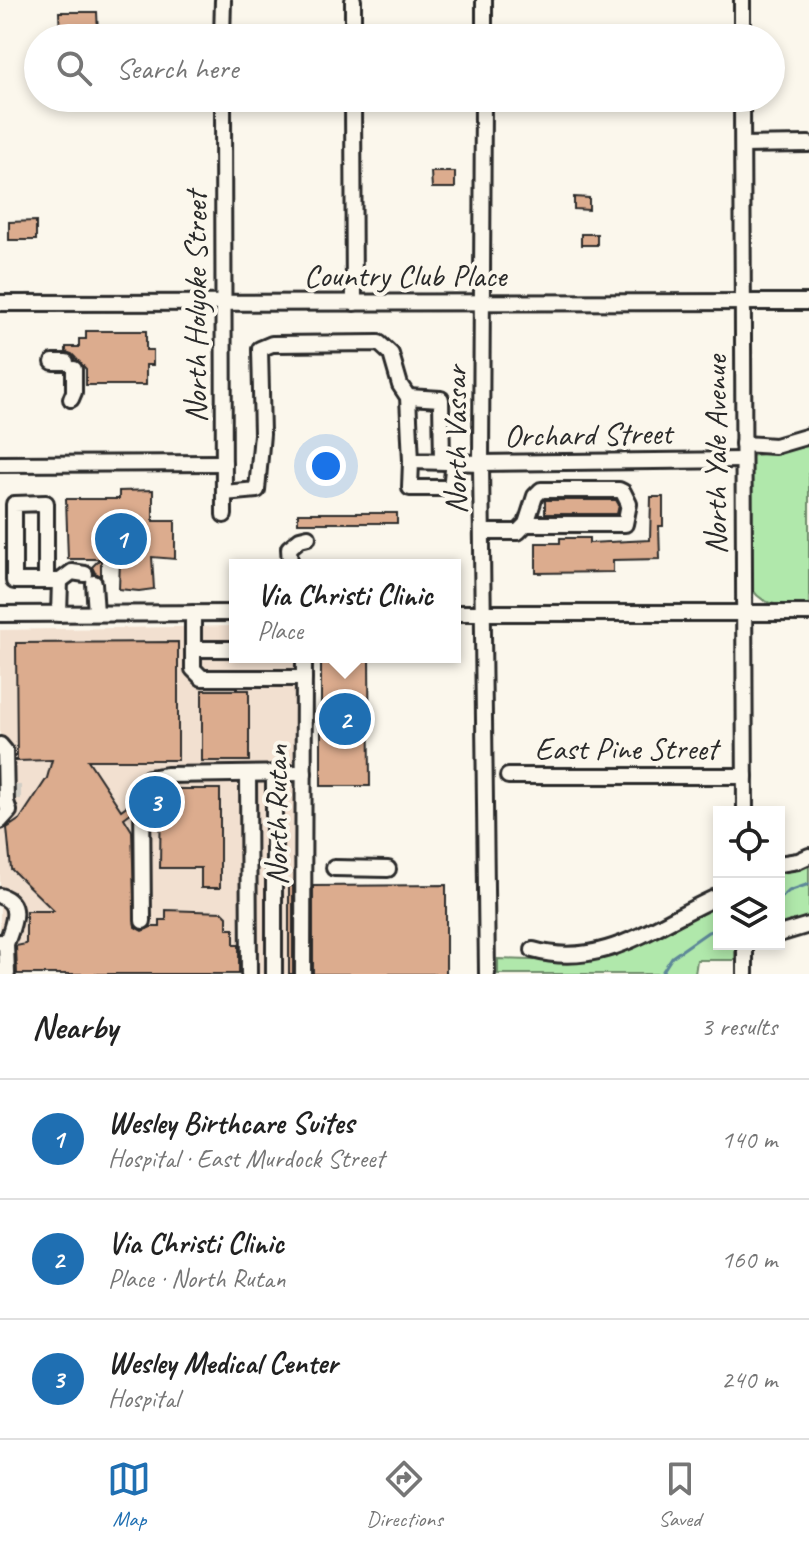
<!DOCTYPE html>
<html lang="en">
<head>
<meta charset="utf-8">
<style>
	:root { --surface:#fff; --page:#f2f2f2; --text:#222; --muted:#767676; --line:#e0e0e0; --accent:#1f6fb2 }
	body { margin:0; font-family:Caveat,sans-serif; background:var(--page); color:var(--text) }
	.controls { position:absolute; right:24px; bottom:24px; display:grid; overflow:hidden; border-radius:0px; box-shadow:0 4px 12px #0003 }
	.controls button { width:72px; height:72px; display:grid; place-items:center; padding:0; border:0; border-bottom:2px solid var(--line); background:var(--surface); color:var(--text); font:40px sans-serif }
	.you { position:absolute; left:326px; top:466px; width:28px; height:28px; margin:-20px; border:6px solid #fff; border-radius:50%; background:#1a73e8; box-shadow:0 0 0 12px #1a73e833 }
	.badge { display:grid; place-items:center; width:52px; height:52px; border-radius:50%; background:var(--accent); color:#fff; font-size:26px; font-weight:700 }
	.pin { position:absolute; translate:-50% -50%; border:4px solid #fff; box-shadow:0 2px 8px #0006 }
	.popup { position:absolute; left:229px; top:559px; width:232px; height:104px; box-sizing:border-box; display:grid; place-content:center; border-radius:0px; background:var(--surface); filter:drop-shadow(0 2px 6px #0005); font-size:26px; white-space:nowrap; color:var(--muted) }
	.popup b { font-size:30px; color:var(--text) }
	.popup::after { content:''; position:absolute; left:50%; top:100%; margin-left:-16px; border:16px solid transparent; border-top-color:var(--surface) }
	.list { margin:0; padding:0; list-style:none }
	h2 { display:flex; justify-content:space-between; align-items:center; height:104px; margin:0; padding:0 32px; font-size:34px }
	h2 small { font-size:26px; font-weight:400; color:var(--muted) }
	.list li { display:grid; grid-template-columns:52px 1fr auto; gap:24px; align-items:center; box-sizing:border-box; height:120px; padding:0 32px; border-top:2px solid var(--line) }
	.list b { display:block; font-size:30px; white-space:nowrap }
	.list p { margin:0; font-size:26px; white-space:nowrap; color:var(--muted) }
	.list em { font-size:26px; font-style:normal; color:var(--muted) }
	.icon { flex:none; width:44px; height:44px; fill:none; stroke:currentColor; stroke-width:2; stroke-linecap:round; stroke-linejoin:round }
	.map { position:relative; flex:none; width:809px; height:974px; overflow:hidden }
	.search { position:absolute; background:var(--surface); box-shadow:0 4px 12px #0003; left:24px; right:24px; top:24px; height:88px; display:flex; align-items:center; gap:20px; box-sizing:border-box; padding:0 28px; border-radius:44px; color:var(--muted); font-size:30px }
	.sheet { height:464px; background:var(--surface) }
	nav { display:flex; justify-content:space-around; align-items:center; box-sizing:border-box; height:112px; border-top:2px solid var(--line); background:var(--surface); font-size:22px; color:var(--muted) }
	nav a { display:grid; justify-items:center; gap:4px }
	nav .on { color:var(--accent) }
	.map>svg:first-child { display:block }
	.built { fill:#f2e0d0 }
	.green { fill:#b0e8ab; stroke:#6e8a6b; stroke-width:2 }
	.lines { fill:none; stroke-linecap:round; stroke-linejoin:round }
	.stream { stroke:#5d8798; stroke-width:3 }
	.building { fill:#dcac8e; stroke:#2b2b2b; stroke-width:2 }
	.minor-tunnel { stroke:#d1cec5; stroke-width:14; stroke-dasharray:14 7; stroke-linecap:butt }
	.minor-casing { stroke:#2b2b2b; stroke-width:20 }
	.minor { stroke:#fbf7ec; stroke-width:14 }
	.labels { text-anchor:middle; stroke-width:8; stroke-linejoin:round; paint-order:stroke }
	.street-label { font-size:32px; fill:#2b2b2b; stroke:#fbf7ec }
</style>
</head>
<body>
<div class="map">
<svg width="809" height="974" viewBox="0 0 809 974">
	<rect width="100%" height="100%" fill="#fbf7ec"/>
	<filter id="ink" filterUnits="userSpaceOnUse"><feTurbulence type="fractalNoise" baseFrequency=".0125" numOctaves="2"/><feDisplacementMap in="SourceGraphic" scale="16" xChannelSelector="R" yChannelSelector="G"/><feConvolveMatrix kernelMatrix="1 2 1 2 8 2 1 2 1" color-interpolation-filters="sRGB"/></filter>
	<g filter="url(#ink)">
		<!-- built -->
		<path class="built" d="M 235,626 L 235,657 L 310,657 L 310,974 L 0,974 L 0,630 Z"/>
		<!-- green -->
		<g class="green">
			<path d="M 809,446 L 809,606 C 784,605 760,609 749,583 L 750,456 Z"/>
			<path d="M 809,865 L 809,918 L 779,924 L 779,872 Z"/>
			<path d="M 719,904 L 719,944 L 735,944 L 735,960 L 697,960 L 695,974 L 498,974 L 498,959 L 564,961 L 615,956 Z"/>
		</g>
		<g class="lines">
			<!-- stream -->
			<g class="stream">
				<path d="M 779,900 L 789,891 L 809,884"/>
				<path d="M 661,974 L 672,957 L 708,932 L 719,929"/>
			</g>
		</g>
		<!-- building -->
		<g class="building">
			<path d="M 59,12 L 97,12 L 98,33 L 77,33 L 77,38 L 60,38 Z"/>
			<path d="M 431,172 L 455,172 L 455,188 L 432,188 Z"/>
			<path d="M 574,197 L 589,198 L 589,210 L 574,209 Z"/>
			<path d="M 36,221 L 36,240 L 9,240 L 9,222 Z"/>
			<rect x="581" y="234" width="16" height="11"/>
			<path d="M 86,331 L 146,331 L 146,350 L 153,350 L 153,365 L 146,365 L 146,385 L 86,385 L 86,369 L 72,354 L 66,352 L 66,347 L 79,347 L 79,339 L 86,339 Z"/>
			<path d="M 153,490 L 153,521 L 175,521 L 175,559 L 152,557 L 154,589 L 139,591 L 119,589 L 120,559 L 101,559 L 101,576 L 95,573 L 92,567 L 100,559 L 68,559 L 66,499 L 119,499 L 119,491 Z"/>
			<path d="M 651,497 L 663,497 L 663,526 L 659,526 L 660,559 L 613,560 L 613,572 L 536,573 L 536,543 L 560,543 L 560,538 L 589,538 L 589,543 L 650,540 Z"/>
			<path d="M 545,500 L 616,500 L 619,505 L 617,514 L 545,514 Z"/>
			<rect x="298" y="513" width="99" height="10"/>
			<path d="M 178,642 L 178,760 L 88,760 L 121,810 L 128,805 L 132,812 L 124,818 L 132,831 L 135,927 L 142,931 L 151,927 L 160,927 L 160,920 L 166,920 L 166,910 L 223,912 L 227,916 L 227,929 L 234,929 L 234,945 L 239,945 L 239,974 L 17,974 L 16,946 L 26,944 L 26,911 L 54,911 L 11,869 L 7,828 L 20,819 L 47,778 L 52,760 L 17,761 L 16,643 Z"/>
			<path d="M 321,657 L 369,657 L 370,786 L 321,786 Z"/>
			<rect x="202" y="690" width="47" height="71"/>
			<path d="M 161,789 L 220,789 L 220,888 L 201,888 L 201,868 L 160,868 Z"/>
			<path d="M 446,885 L 446,974 L 313,974 L 313,886 Z"/>
			<rect x="289" y="886" width="4" height="88"/>
		</g>
		<g class="lines">
			<!-- minor-tunnel -->
			<path class="minor-tunnel" d="M 14,799 L 14,780"/>
			<!-- minor casing -->
			<g class="minor-casing">
				<g id="minor">
					<path d="M 353,0 L 353,38"/>
					<path d="M 742,0 L 742,38"/>
					<path d="M 222,38 L 223,0"/>
					<path d="M 484,38 L 484,0"/>
					<path d="M 223,98 L 224,515"/>
					<path d="M 353,98 L 354,303"/>
					<path d="M 483,98 L 481,463 L 487,974"/>
					<path d="M 742,98 L 745,812"/>
					<path d="M 743,145 L 809,144"/>
					<path d="M 0,303 L 809,302"/>
					<path d="M 53,362 L 66,362"/>
					<path d="M 408,397 L 441,399 L 442,461"/>
					<path d="M 71,399 L 74,392 L 74,369"/>
					<path d="M 743,444 L 775,446 L 809,436"/>
					<path d="M 411,461 L 410,488 L 451,488 L 454,461"/>
					<path d="M 0,464 L 224,463"/>
					<path d="M 224,493 L 257,490 L 262,434 L 260,349 L 272,344 L 379,343 L 391,354 L 400,385 L 408,397 L 411,461 L 481,463 L 743,460"/>
					<path d="M 483,532 L 518,532 L 526,524 L 625,524 L 629,504 L 623,492 L 619,490 L 541,490 L 535,496 L 526,524"/>
					<path d="M 290,565 L 289,548 L 300,539 L 308,537"/>
					<path d="M 46,581 L 46,503 L 14,504 L 14,581 L 60,581 L 59,614"/>
					<path d="M 60,581 L 72,572 L 85,574"/>
					<path d="M 94,583 L 96,613"/>
					<path d="M 193,613 L 193,669 L 202,678 L 304,678"/>
					<path d="M 455,613 L 809,613"/>
					<path d="M 0,614 L 235,613"/>
					<path d="M 193,649 L 235,649"/>
					<path d="M 0,745 L 5,751 L 6,802 L 9,811 L 0,821"/>
					<path d="M 274,773 L 274,974"/>
					<path d="M 248,774 L 249,974"/>
					<path d="M 508,776 L 745,776"/>
					<path d="M 779,864 L 798,861 L 809,856"/>
					<path d="M 334,868 L 388,869"/>
					<path d="M 0,896 C 24,903 12,927 6,944"/>
					<path d="M 143,921 L 142,791 L 149,778 L 167,775 L 304,773"/>
					<path d="M 779,934 L 809,925"/>
					<path d="M 0,942 L 6,944 L 7,974"/>
					<path d="M 533,950 C 604,970 657,923 719,896"/>
					<path d="M 303,974 L 304,657"/>
					<path d="M 745,974 L 745,944"/>
				</g>
			</g>
			<!-- minor -->
			<use href="#minor" class="minor"/>
		</g>
	</g>
	<g class="labels">
		<!-- street labels -->
		<g class="street-label">
			<text x="405" y="286">Country Club Place</text>
			<text transform="translate(195 307) rotate(-90)" y="11">North Holyoke Street</text>
			<text transform="translate(588 434) rotate(-1)" y="11">Orchard Street</text>
			<text transform="translate(455 440) rotate(-90)" y="11">North Vassar</text>
			<text transform="translate(715 455) rotate(-90)" y="11">North Yale Avenue</text>
			<text x="626" y="759">East Pine Street</text>
			<text transform="translate(276 815) rotate(-90)" y="11">North Rutan</text>
		</g>
	</g>
</svg>
<div class="controls">
<button><svg class="icon" aria-label="locate" viewBox="0 0 24 24"><circle cx="12" cy="12" r="6"/><path d="M12 2v4M12 18v4M2 12h4M18 12h4"/></svg></button>
<button><svg class="icon" aria-label="layers" viewBox="0 0 24 24"><path d="M12 4l9 5-9 5-9-5zM3 14l9 5 9-5"/></svg></button>
</div>
<div class="you"></div>
<div class="pin badge" style="left:121px;top:539px">1</div>
<div class="pin badge" style="left:345px;top:719px">2</div>
<div class="popup"><b>Via Christi Clinic</b>Place</div>
<div class="pin badge" style="left:155px;top:802px">3</div>
<div class="search"><svg class="icon" aria-label="search" viewBox="0 0 24 24"><circle cx="10" cy="10" r="6"/><path d="M15 15l6 6"/></svg>Search here</div>
</div>
<section class="sheet">
<h2>Nearby<small>3 results</small></h2>
<ul class="list">
<li><span class="badge">1</span><div><b>Wesley Birthcare Suites</b><p>Hospital · East Murdock Street</p></div><em>140 m</em></li>
<li><span class="badge">2</span><div><b>Via Christi Clinic</b><p>Place · North Rutan</p></div><em>160 m</em></li>
<li><span class="badge">3</span><div><b>Wesley Medical Center</b><p>Hospital</p></div><em>240 m</em></li>
</ul>
</section>
<nav>
<a class="on"><svg class="icon" aria-label="map" viewBox="0 0 24 24"><path d="M3 6l6-2 6 2 6-2v14l-6 2-6-2-6 2zM9 4v14M15 6v14"/></svg>Map</a>
<a><svg class="icon" aria-label="directions" viewBox="0 0 24 24"><path d="M12 3l9 9-9 9-9-9zM9 14v-3h6M13 9l2 2-2 2"/></svg>Directions</a>
<a><svg class="icon" aria-label="saved" viewBox="0 0 24 24"><path d="M7 4h10v16l-5-4-5 4z"/></svg>Saved</a>
</nav>
</body>
</html>
